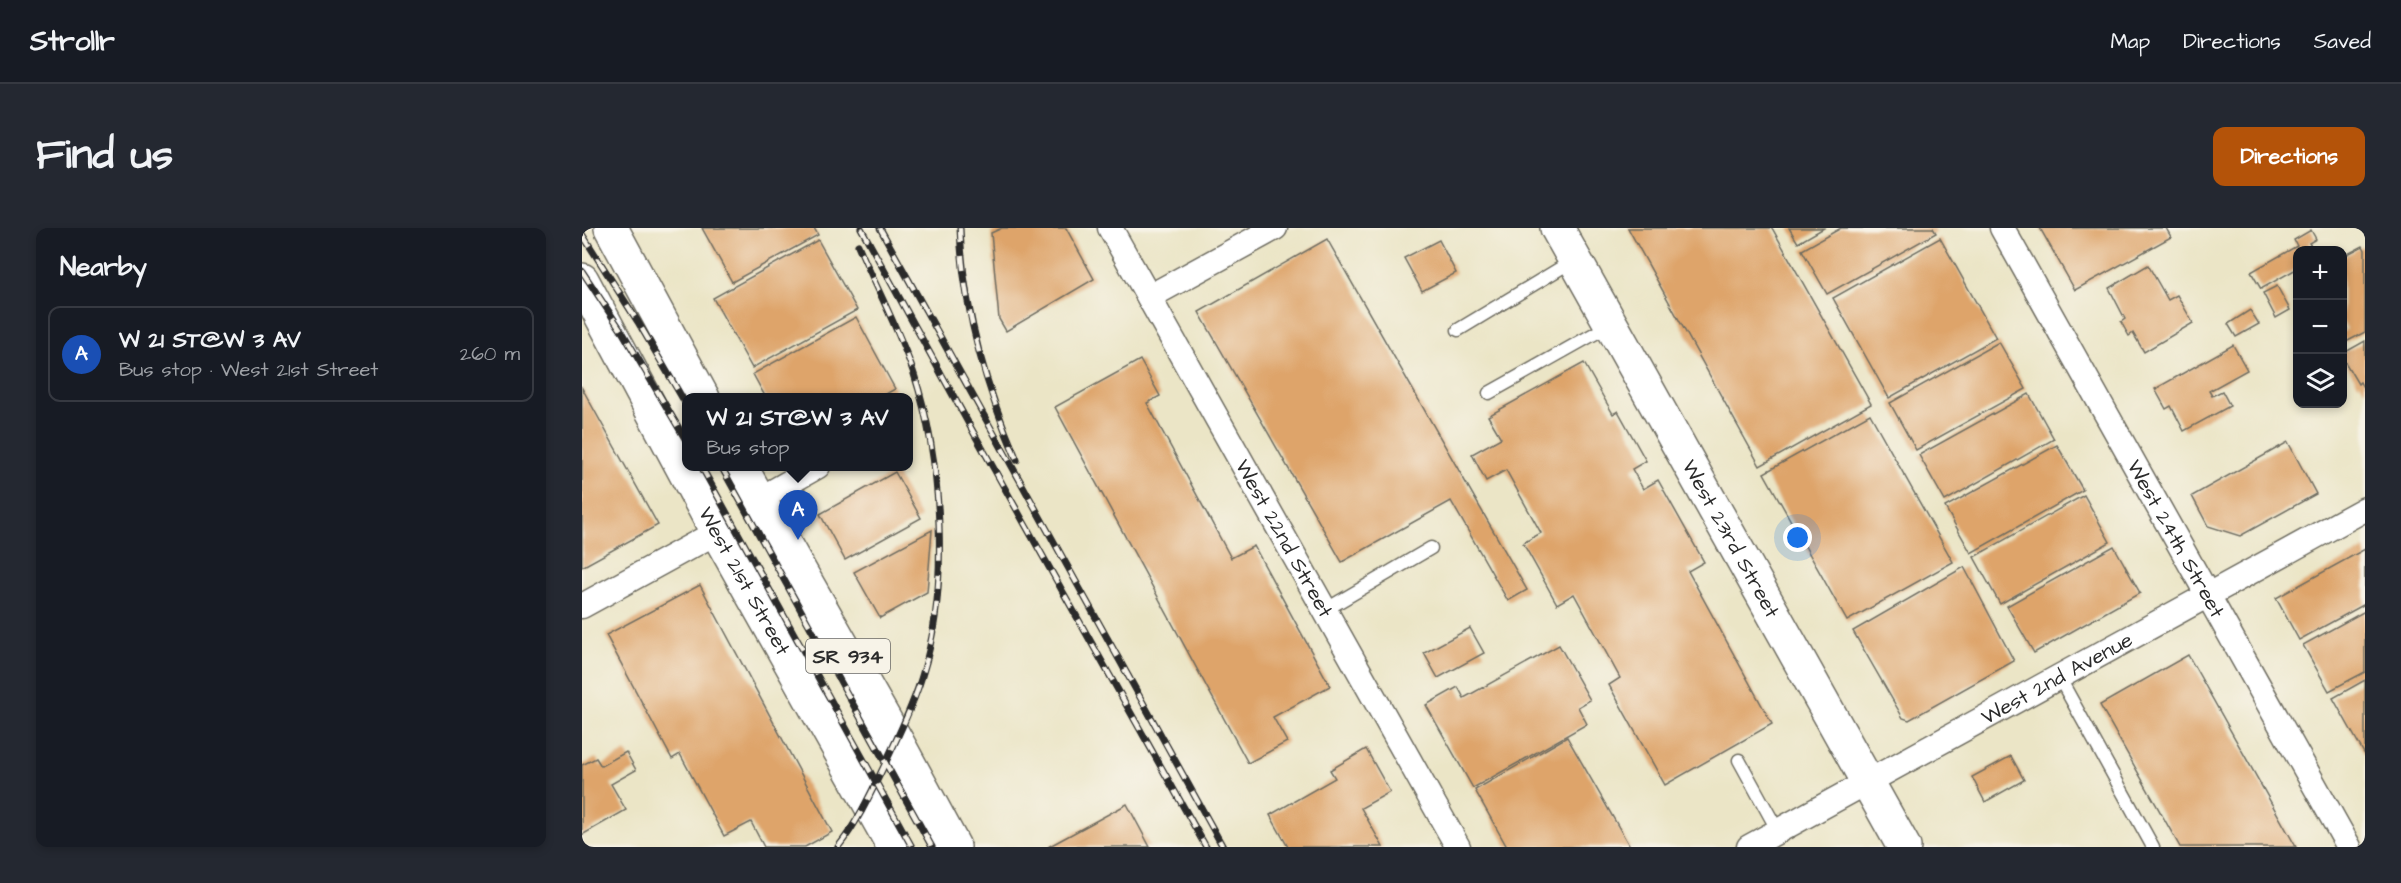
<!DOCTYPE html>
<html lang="en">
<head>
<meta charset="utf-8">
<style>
	:root { --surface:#171b24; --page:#242831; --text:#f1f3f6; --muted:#9ea1a6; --line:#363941; --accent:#b45309 }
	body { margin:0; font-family:"Architects Daughter",sans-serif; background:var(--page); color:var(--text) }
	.controls { position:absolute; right:18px; top:18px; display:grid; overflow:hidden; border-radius:12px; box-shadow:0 3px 9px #0003 }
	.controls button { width:54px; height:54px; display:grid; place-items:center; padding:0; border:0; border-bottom:2px solid var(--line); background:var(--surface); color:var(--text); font:30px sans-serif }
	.you { position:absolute; left:1216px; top:310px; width:21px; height:21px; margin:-15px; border:4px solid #fff; border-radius:50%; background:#1a73e8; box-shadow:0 0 0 9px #1a73e833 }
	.badge { display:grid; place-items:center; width:39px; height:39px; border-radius:50%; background:var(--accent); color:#fff; font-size:20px; font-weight:700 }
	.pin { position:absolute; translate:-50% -50px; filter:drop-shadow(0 2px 3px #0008) }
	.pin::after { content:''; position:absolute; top:32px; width:21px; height:18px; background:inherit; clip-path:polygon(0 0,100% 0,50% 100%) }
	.popup { position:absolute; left:100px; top:165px; width:231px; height:78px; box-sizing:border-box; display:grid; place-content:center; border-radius:12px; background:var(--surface); filter:drop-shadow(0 2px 4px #0005); font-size:20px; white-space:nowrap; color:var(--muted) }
	.popup b { font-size:22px; color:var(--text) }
	.popup::after { content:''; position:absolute; left:50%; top:100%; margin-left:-12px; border:12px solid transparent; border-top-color:var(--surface) }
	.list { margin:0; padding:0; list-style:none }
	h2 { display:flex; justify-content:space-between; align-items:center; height:78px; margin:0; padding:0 24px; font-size:26px }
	h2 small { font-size:20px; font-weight:400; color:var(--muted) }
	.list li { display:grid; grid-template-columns:39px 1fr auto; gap:18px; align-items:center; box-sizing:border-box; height:96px; margin:0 12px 12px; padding:0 12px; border:2px solid var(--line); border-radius:12px }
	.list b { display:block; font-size:22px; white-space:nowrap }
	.list p { margin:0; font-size:20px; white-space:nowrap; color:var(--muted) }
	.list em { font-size:20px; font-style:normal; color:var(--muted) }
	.icon { flex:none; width:33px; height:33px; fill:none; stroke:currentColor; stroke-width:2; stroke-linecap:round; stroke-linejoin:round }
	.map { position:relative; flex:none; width:1783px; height:619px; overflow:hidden; border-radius:12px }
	header { display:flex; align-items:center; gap:36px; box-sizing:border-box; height:84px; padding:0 30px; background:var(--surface); border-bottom:2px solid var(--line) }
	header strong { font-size:28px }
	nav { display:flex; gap:33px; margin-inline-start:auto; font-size:21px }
	.intro { display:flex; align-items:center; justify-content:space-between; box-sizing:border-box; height:144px; padding:0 36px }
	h1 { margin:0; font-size:42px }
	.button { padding:15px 27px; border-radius:12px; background:var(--accent); color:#fff; font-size:21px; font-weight:700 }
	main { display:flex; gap:36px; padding:0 36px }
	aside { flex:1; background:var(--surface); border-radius:12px; box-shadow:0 3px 9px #0003 }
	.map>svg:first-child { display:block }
	.building { fill:#dea46a }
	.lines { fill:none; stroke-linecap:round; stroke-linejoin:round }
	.lane-casing { stroke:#6e6c61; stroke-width:15 }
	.street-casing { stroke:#6e6c61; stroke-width:27 }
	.secondary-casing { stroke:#6e6c61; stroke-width:36 }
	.primary-casing { stroke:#6e6c61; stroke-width:36 }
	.lane { stroke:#fff; stroke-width:12 }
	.street { stroke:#fff; stroke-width:24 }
	.secondary { stroke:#fff; stroke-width:33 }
	.primary { stroke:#fff; stroke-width:33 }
	.rail-casing { stroke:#2b2b2b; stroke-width:7 }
	.rail { stroke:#f7f3e8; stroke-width:4.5; stroke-dasharray:14; stroke-linecap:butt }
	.labels { text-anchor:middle; stroke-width:5; stroke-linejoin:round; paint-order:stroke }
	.shield { fill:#f7f3e8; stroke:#686764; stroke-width:1.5 }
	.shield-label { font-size:20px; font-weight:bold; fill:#2b2b2b }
	.street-label { font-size:21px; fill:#2b2b2b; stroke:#f7f3e8 }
</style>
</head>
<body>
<header>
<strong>Strollr</strong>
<nav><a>Map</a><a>Directions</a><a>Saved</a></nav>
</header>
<div class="intro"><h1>Find us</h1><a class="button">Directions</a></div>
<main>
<aside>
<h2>Nearby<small></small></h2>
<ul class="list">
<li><span class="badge" style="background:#1a4fb4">A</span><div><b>W 21 ST@W 3 AV</b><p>Bus stop · West 21st Street</p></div><em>260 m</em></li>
</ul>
</aside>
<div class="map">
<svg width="1783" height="619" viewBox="0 0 1783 619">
	<rect width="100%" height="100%" fill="#f7f3e8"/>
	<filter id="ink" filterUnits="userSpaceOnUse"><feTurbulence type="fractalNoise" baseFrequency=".0167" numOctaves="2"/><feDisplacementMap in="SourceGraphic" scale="12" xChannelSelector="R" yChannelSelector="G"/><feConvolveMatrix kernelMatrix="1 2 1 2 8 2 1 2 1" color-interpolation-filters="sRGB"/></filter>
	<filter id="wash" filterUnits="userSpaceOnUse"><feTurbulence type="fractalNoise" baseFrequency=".008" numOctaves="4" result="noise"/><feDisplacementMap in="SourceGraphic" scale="24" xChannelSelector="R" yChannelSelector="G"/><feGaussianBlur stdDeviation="1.35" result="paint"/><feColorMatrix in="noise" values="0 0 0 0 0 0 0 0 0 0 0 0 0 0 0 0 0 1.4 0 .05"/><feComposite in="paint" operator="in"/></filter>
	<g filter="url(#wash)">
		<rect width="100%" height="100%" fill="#ebe5c6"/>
		<g id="blocks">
			<!-- building -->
			<g class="building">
				<path d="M 120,0 L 232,0 L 236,7 L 150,54 Z"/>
				<path d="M 420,0 L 484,0 L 512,51 L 424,103 L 417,91 L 409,5 Z"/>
				<path d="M 1046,0 L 1190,0 L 1289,176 L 1178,238 Z"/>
				<path d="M 1207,0 L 1242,0 L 1216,15 Z"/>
				<path d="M 1259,0 L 1351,0 L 1354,5 L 1245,66 L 1220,22 Z"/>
				<path d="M 1458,0 L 1584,0 L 1589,9 L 1493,62 Z"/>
				<path d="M 1729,2 L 1734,11 L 1727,15 L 1732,22 L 1716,22 L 1716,40 L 1679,61 L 1669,44 L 1715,18 L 1712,12 Z"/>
				<path d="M 1358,10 L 1414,110 L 1307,170 L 1251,70 Z"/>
				<path d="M 745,11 L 945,362 L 926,373 L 869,273 L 760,334 L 617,84 Z"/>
				<path d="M 236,12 L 275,82 L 170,140 L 131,70 Z"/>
				<path d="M 857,12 L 874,45 L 840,63 L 822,30 Z"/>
				<path d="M 1781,18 L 1783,22 L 1783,104 L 1764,114 L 1760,107 L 1760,104 L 1765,101 L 1760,93 L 1760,29 Z"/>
				<path d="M 1566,37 L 1586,72 L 1595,67 L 1611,95 L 1562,124 L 1551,105 L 1547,108 L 1539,94 L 1543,91 L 1527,60 Z"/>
				<path d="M 1695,58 L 1708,82 L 1694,90 L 1681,65 Z"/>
				<path d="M 1668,82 L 1677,96 L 1654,109 L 1646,96 Z"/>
				<path d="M 274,89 L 313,161 L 297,170 L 184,170 L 171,146 Z"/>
				<path d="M 1783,113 L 1783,163 L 1778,154 L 1776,156 L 1760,129 L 1760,126 Z"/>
				<path d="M 1417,114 L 1444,161 L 1334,222 L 1308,175 Z"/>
				<path d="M 1651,117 L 1665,142 L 1627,163 L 1630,168 L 1640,163 L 1648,178 L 1602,203 L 1589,178 L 1584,181 L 1573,161 Z"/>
				<path d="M 558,132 L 578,168 L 565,175 L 649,330 L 672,318 L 748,458 L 691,489 L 705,514 L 666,535 L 473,179 Z"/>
				<path d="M 1002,135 L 1031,186 L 1036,183 L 1064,233 L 1050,241 L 1061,261 L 1076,252 L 1122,334 L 1106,343 L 1190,496 L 1083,557 L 1027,457 L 1038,450 L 992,366 L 975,376 L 941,315 L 959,305 L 924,242 L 904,253 L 890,226 L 919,210 L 906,188 Z"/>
				<path d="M 0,160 L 76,297 L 0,339 Z"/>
				<path d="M 1447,166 L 1472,211 L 1363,273 L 1337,227 Z"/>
				<path d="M 1288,186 L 1371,334 L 1265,393 L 1182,245 Z"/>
				<path d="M 1706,214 L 1734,266 L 1658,308 L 1626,298 L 1610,268 Z"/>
				<path d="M 1475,217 L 1501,262 L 1389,325 L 1363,279 Z"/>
				<path d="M 313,244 L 339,290 L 263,332 L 238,286 Z"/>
				<path d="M 1502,267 L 1528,314 L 1418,376 L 1392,329 Z"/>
				<path d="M 350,302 L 345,364 L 298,390 L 272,344 Z"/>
				<path d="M 1532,318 L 1558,365 L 1452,425 L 1425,378 Z"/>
				<path d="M 1783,321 L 1783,376 L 1717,412 L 1694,370 Z"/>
				<path d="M 1382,339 L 1432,433 L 1327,492 L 1321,490 L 1271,403 Z"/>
				<path d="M 118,357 L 250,604 L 223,619 L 182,619 L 169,594 L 142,608 L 98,526 L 90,531 L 24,407 Z"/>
				<path d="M 1783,383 L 1783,444 L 1747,463 L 1721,417 Z"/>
				<path d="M 888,400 L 902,425 L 856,450 L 842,425 Z"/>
				<path d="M 977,417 L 1008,472 L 996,479 L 1005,496 L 891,560 L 844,477 L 876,459 L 882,470 Z"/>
				<path d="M 1606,427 L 1714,619 L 1598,619 L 1518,477 Z"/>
				<path d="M 1783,452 L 1783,527 L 1751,470 Z"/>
				<path d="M 985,509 L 1048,619 L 925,619 L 893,562 Z"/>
				<path d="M 784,521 L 808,564 L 779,580 L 801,619 L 706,619 L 688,587 L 753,550 L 748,542 Z"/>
				<path d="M 44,524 L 54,542 L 29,556 L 44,582 L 0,607 L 0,537 L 14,530 L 19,538 Z"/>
				<path d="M 1429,528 L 1442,552 L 1403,574 L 1390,549 Z"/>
				<path d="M 545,576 L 568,619 L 466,619 Z"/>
			</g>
		</g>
	</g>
	<g filter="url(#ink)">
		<use href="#blocks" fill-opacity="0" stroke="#6e6c61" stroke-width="1.5"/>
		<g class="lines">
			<!-- lane casing -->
			<g class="lane-casing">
				<g id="lane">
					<path d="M 876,102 L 992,32"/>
					<path d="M 907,165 L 1028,97"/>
					<path d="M 743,382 L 849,320"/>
					<path d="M 1477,449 L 1571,619"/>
					<path d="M 1157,532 L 1196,603"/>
				</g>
			</g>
			<!-- street casing -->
			<g class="street-casing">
				<g id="street">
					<path id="s1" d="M 528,0 L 876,619"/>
					<path id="s2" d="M 1420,0 L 1767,619"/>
					<path d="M 567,69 L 693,0"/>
					<path d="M 176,272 L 236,238"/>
					<path d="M 0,378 L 135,304"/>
					<path id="s3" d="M 1167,619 L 1783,281"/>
				</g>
			</g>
			<!-- secondary casing -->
			<g class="secondary-casing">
				<g id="secondary">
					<path id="s4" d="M 975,0 L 1322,619"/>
				</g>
			</g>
			<!-- primary casing -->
			<g class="primary-casing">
				<g id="primary">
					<path d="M 29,0 L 121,170"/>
					<path id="s5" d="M 0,52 L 135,304 L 312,619"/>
					<path d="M 158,238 L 314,512 L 372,619"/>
				</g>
			</g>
			<!-- lane -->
			<use href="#lane" class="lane"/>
			<!-- street -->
			<use href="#street" class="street"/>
			<!-- secondary -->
			<use href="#secondary" class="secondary"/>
			<!-- primary -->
			<use href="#primary" class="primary"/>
			<!-- rail casing -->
			<g class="rail-casing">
				<g id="rail">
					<path d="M 279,0 L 389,200 L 624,619"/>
					<path d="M 298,0 L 641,619"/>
					<path d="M 378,0 C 381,81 403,158 435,232"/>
					<path d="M 0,6 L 56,94 L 105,178"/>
					<path d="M 0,43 L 41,105 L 105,214"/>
					<path d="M 119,238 L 330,619"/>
					<path d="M 139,238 L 350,619"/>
					<path d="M 256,619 C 276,594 289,565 303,536 C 316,508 331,478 340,448 C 368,361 360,232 332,146 C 317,102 294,59 276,17"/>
				</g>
			</g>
			<!-- rail -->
			<use href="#rail" class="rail"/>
		</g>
	</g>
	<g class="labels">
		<!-- shield labels -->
		<rect class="shield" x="224" y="411" width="84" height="34" rx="4.5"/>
		<g class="shield-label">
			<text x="266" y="435">SR 934</text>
		</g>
		<!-- street labels -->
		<g class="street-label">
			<text dy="7" stroke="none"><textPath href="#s1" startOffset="356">West 22nd Street</textPath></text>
			<text dy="7" stroke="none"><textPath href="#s4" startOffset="356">West 23rd Street</textPath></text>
			<text dy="7" stroke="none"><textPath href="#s2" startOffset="356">West 24th Street</textPath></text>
			<text dy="7" stroke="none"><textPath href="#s5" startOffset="342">West 21st Street</textPath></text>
			<text dy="7" stroke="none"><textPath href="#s3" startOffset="351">West 2nd Avenue</textPath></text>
		</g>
	</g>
</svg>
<div class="controls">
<button>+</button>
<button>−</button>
<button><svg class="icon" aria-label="layers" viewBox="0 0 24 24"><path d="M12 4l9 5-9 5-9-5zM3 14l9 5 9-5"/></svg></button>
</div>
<div class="you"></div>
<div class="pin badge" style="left:216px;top:312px;background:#1a4fb4">A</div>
<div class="popup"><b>W 21 ST@W 3 AV</b>Bus stop</div>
</div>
</main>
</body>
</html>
